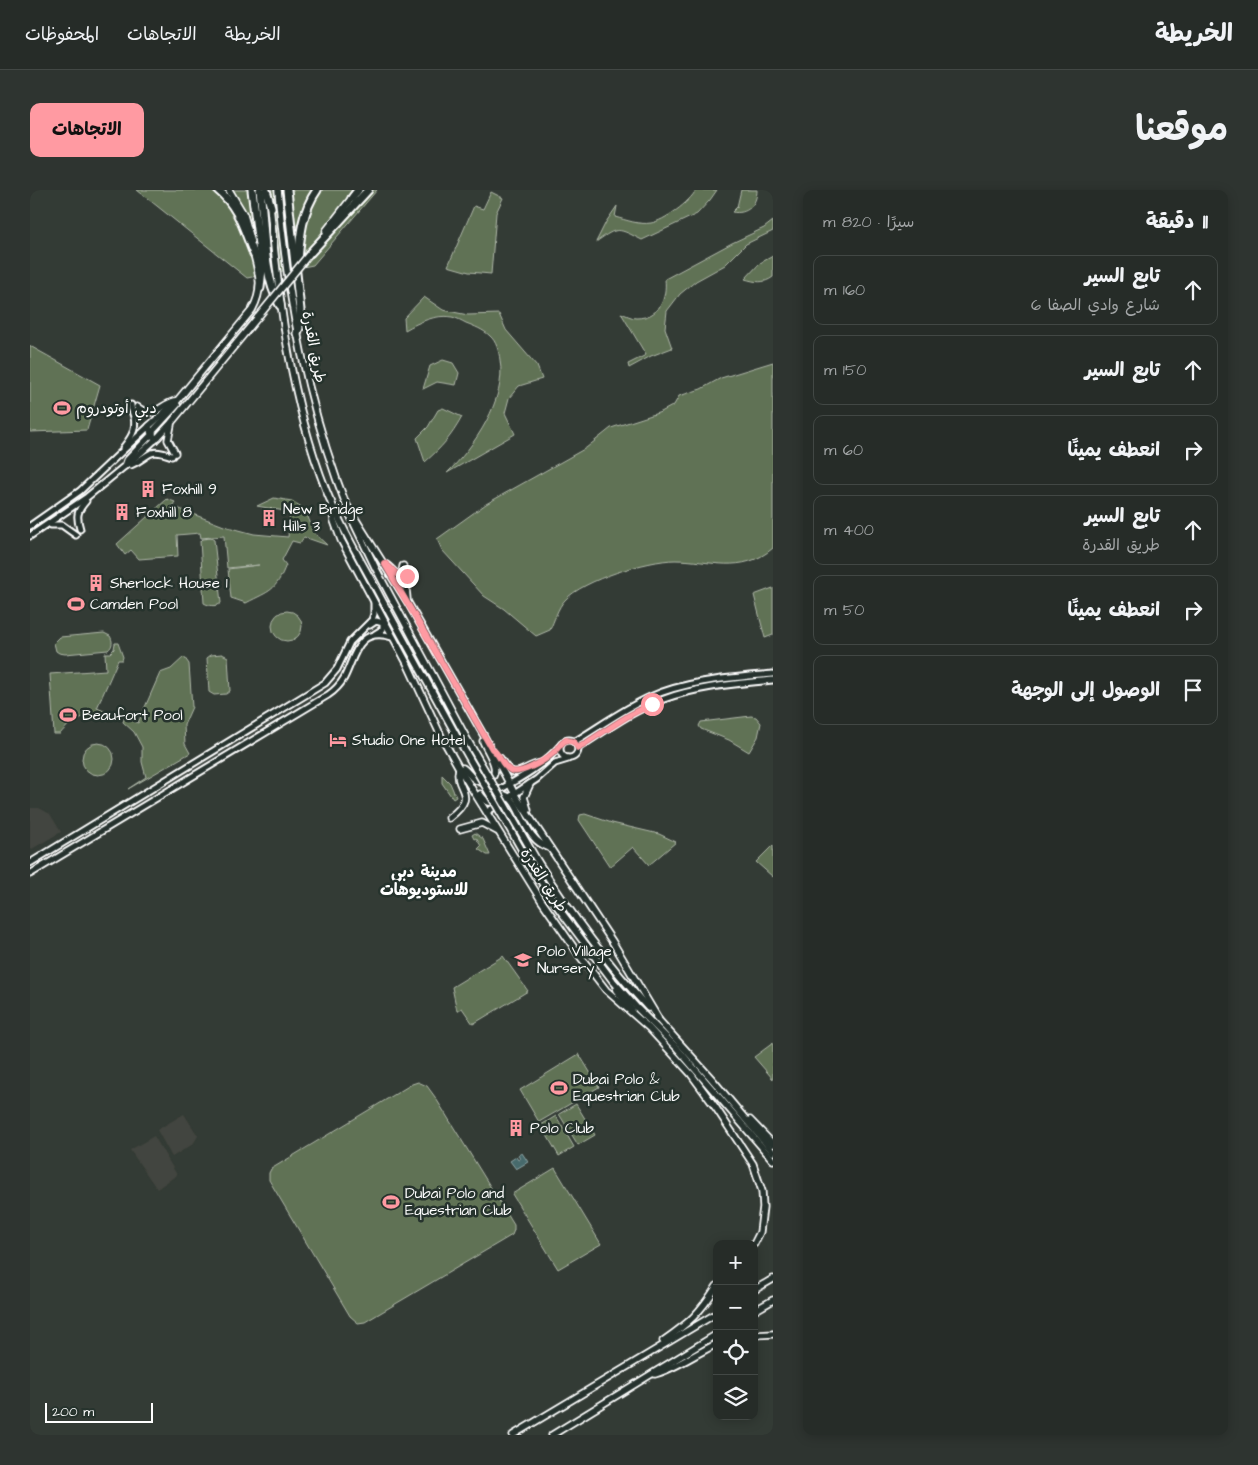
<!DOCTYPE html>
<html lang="ar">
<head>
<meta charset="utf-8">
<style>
	:root { --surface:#262c28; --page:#2e3430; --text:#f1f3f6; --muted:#a4a7a8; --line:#424845; --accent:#ff9aa2 }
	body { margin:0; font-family:"Architects Daughter","Playpen Sans Arabic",sans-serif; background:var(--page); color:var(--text); direction:rtl }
	.controls { position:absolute; right:15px; bottom:15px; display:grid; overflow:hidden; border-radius:10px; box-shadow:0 2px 12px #0003 }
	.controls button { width:45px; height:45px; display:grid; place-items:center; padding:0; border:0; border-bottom:1px solid var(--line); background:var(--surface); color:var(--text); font:25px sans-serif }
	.scale { position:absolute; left:15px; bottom:12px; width:108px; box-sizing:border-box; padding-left:5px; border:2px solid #fff; border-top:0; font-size:14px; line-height:18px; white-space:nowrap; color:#fff; -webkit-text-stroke:4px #26332d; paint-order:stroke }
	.stop { position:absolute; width:15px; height:15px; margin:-11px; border:4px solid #ff9aa2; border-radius:50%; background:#fff }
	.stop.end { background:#ff9aa2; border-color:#fff; box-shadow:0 1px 5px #0008 }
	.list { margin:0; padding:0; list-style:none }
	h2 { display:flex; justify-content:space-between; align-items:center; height:65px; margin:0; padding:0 20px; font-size:21px }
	h2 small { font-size:16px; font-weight:400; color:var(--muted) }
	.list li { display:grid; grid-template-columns:32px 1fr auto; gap:15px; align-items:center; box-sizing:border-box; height:70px; margin:0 10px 10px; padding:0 10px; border:1px solid var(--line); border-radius:10px }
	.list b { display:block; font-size:19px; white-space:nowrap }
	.list p { margin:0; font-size:16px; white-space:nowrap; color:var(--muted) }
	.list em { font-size:16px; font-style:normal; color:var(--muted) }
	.icon { flex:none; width:28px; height:28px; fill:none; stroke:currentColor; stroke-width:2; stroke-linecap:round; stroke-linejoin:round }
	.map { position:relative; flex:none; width:743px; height:1245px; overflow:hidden; direction:ltr; border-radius:10px }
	header { display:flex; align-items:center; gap:30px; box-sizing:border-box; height:70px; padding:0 25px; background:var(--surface); border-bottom:1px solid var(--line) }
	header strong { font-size:24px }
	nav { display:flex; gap:28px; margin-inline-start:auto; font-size:18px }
	.intro { display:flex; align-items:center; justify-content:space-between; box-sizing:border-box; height:120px; padding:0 30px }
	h1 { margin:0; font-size:35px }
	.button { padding:12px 22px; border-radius:10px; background:var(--accent); color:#111; font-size:18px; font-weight:700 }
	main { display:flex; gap:30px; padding:0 30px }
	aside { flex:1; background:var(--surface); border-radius:10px; box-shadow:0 2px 12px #0003 }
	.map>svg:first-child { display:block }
	.built { fill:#43453f }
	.green { fill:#607255; stroke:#b0b8aa }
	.water { fill:#476b6c; stroke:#91a6a7 }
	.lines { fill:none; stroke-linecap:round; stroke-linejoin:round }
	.secondary-casing { stroke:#fff; stroke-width:9 }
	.primary-casing { stroke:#fff; stroke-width:9 }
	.motorway-casing { stroke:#fff; stroke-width:11 }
	.secondary { stroke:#26332d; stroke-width:5 }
	.primary { stroke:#26332d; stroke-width:5.5 }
	.motorway { stroke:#26332d; stroke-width:7 }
	.primary-bridge-casing { stroke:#fff; stroke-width:9; stroke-linecap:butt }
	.primary-bridge { stroke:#26332d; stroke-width:5.5 }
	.route { stroke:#ff9aa2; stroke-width:6 }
	.labels { text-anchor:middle; stroke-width:5; stroke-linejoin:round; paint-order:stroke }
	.street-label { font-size:15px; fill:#fff; stroke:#26332d }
	.poi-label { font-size:15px; fill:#fff; stroke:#26332d; text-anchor:start }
	.neighbourhood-label { font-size:16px; font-weight:bold; fill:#fff; stroke:#26332d }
</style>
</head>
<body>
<header>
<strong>الخريطة</strong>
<nav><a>الخريطة</a><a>الاتجاهات</a><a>المحفوظات</a></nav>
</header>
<div class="intro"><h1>موقعنا</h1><a class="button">الاتجاهات</a></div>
<main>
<aside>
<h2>11 دقيقة<small>سيرًا · 820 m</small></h2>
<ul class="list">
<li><svg class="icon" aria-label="ahead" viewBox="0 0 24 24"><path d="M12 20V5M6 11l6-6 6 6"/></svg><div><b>تابع السير</b><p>شارع وادي الصفا 6</p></div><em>160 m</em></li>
<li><svg class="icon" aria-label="ahead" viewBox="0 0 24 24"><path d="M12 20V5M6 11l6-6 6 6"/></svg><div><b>تابع السير</b></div><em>150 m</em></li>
<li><svg class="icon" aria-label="right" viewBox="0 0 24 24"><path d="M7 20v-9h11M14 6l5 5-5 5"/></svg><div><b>انعطف يمينًا</b></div><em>60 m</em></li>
<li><svg class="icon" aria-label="ahead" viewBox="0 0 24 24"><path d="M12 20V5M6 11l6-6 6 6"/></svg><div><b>تابع السير</b><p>طريق القدرة</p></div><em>400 m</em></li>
<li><svg class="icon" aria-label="right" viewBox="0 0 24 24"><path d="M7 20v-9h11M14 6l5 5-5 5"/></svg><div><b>انعطف يمينًا</b></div><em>50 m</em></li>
<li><svg class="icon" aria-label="arrive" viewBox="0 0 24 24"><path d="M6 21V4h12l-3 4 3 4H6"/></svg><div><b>الوصول إلى الوجهة</b></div></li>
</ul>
</aside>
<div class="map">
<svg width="743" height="1245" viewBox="0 0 743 1245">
	<rect width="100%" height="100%" fill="#333b35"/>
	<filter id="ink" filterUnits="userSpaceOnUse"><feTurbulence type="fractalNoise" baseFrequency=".02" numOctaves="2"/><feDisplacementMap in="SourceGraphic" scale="10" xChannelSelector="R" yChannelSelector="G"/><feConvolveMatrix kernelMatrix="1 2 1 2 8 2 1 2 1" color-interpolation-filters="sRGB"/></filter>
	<g filter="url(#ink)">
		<!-- built -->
		<g class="built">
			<path d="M 0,618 L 9,618 L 20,624 L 31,642 L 0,660 Z"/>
			<path d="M 154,924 L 168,946 L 163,954 L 142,967 L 127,940 Z"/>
			<path d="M 124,946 L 147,985 L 127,999 L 100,960 Z"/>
		</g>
		<!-- green -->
		<g class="green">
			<path d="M 107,0 L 347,0 L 283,75 L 217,88 Z"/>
			<path d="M 666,0 L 687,0 L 680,10 L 667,24 L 612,50 C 588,38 588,36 566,52 L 576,32 L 587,16 L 585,27 C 596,30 609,35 621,33 C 634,31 660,12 666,0 Z"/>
			<path d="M 711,0 L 727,0 C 727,15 717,25 702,22 L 707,17 Z"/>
			<path d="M 461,2 L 473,8 L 466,23 L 461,84 L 439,82 L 418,76 L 444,16 L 453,19 Z"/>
			<path d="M 743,31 L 743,41 L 716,54 L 695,75 L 666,91 L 650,104 L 637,121 L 635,138 L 642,158 L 621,166 L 599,178 L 598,174 L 616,165 L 591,123 C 596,125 602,128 606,128 C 630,128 637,108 635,89 L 702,53 L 734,38 Z"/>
			<path d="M 743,66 L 743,87 C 734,94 725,92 715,89 L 730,73 Z"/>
			<path d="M 394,107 L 413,120 L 438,125 L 469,124 L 476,140 L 507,176 L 512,189 L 489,196 L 479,208 L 475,223 L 485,244 L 417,283 C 444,257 477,209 470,170 C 469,161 466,151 460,146 C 454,140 444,136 436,133 C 432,131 427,128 422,127 C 406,124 389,132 375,140 L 374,128 Z"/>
			<path d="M 0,156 L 70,195 L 57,240 L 0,242 Z"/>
			<path d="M 413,170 L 423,173 L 429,183 L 426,195 L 407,192 L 393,199 L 400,176 Z"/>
			<path d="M 743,172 L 743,358 C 712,385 680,370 645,370 C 618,370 553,390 535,410 C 528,417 524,431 520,440 L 506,446 L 474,419 L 454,406 L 412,360 L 407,349 L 456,314 L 556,258 L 581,238 L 631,222 L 644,215 L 649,206 L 671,199 L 691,188 Z"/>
			<path d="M 413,218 L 432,227 C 421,247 412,257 395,272 L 387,248 L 398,237 L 408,220 Z"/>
			<path d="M 244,308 L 262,311 L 275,319 L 284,343 L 297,355 L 274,347 L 270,353 L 262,351 L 252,370 L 256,375 C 245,402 241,400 216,413 L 201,408 L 198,379 L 229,375 L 197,378 L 194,346 L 171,348 L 170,343 L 147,345 L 148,366 L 109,369 L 101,360 L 95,365 L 87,354 L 137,309 L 145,312 L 142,316 L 194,336 L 224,344 L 258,347 L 260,322 L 227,316 Z"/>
			<path d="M 181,348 L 184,350 L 191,413 C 187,417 179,416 174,413 L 170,351 L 172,349 Z"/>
			<path d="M 743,398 L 743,445 L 735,448 L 724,405 Z"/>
			<circle cx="257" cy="436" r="15"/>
			<path d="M 74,443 L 80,446 C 83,451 83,456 78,460 L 35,464 L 29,463 L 26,461 L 24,453 L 30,447 Z"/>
			<path d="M 85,453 L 88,453 L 93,467 L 92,470 L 88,470 L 67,518 L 81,524 L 80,527 C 60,521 43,528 30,544 L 24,544 L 20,484 L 76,480 L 75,463 L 80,463 L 84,459 Z"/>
			<path d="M 192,464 L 198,467 L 200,501 L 196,504 L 184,505 L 179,502 L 177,468 L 181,465 Z"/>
			<path d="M 154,467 L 159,474 L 162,517 L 154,535 L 155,554 L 160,563 L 98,599 L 116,587 L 112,572 L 112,557 L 104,542 L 93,532 L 95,527 L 108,533 L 130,483 L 141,479 Z"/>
			<path d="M 721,526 L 726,527 L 731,533 L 728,547 L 719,562 L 699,550 L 671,539 L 669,536 L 671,532 Z"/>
			<circle cx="68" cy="569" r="16"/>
			<path d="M 412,585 L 420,593 L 426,607 L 423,609 L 412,593 Z"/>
			<path d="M 555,624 L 582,633 L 629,644 L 646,652 L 619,675 L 603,657 L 580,677 L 549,630 L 550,625 Z"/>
			<path d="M 445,643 L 453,649 L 460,665 L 457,665 L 448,659 L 451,656 L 446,648 L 444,649 L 442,645 Z"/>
			<path d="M 743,655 L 743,687 L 726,672 Z"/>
			<path d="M 473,766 L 498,801 L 443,834 L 432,818 L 427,821 L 422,797 Z"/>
			<path d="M 743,853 L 743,889 L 724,867 Z"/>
			<path d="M 549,864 L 569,897 L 509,932 L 490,900 Z"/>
			<path d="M 388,892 L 397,896 L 405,907 L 484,1035 L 484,1040 L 482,1045 L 335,1132 L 328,1133 L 320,1126 L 239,990 L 239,983 L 241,979 L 382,894 Z"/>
			<path d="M 546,914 L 565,945 L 548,955 L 529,924 Z"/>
			<path d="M 526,926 L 544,957 L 529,966 L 511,935 Z"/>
			<path d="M 525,978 L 571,1054 L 528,1079 L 482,1004 Z"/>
		</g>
		<!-- water -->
		<path class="water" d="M 492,963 L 498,972 L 486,979 L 480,971 L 486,967 L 488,970 L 490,969 L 488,965 Z"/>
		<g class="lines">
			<!-- secondary casing -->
			<g class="secondary-casing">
				<g id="secondary">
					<path d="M 93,258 C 100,249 107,240 104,227 C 103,223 101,220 101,215"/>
					<path d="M 101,275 C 121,266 117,257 142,266"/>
					<path d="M 21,335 L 32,335 L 46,345"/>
					<path d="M 0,336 L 50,301 L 119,236 L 121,245 L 97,270 L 95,276"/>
					<path d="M 50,339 C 46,326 47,321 56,311"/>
					<path d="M 0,346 L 57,307 L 113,261 L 128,247"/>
					<path d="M 340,435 L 346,431 L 353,433 L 353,439 L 345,444"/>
					<circle cx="539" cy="559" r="9"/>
					<path d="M 544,552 C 569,537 593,519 620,507 C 659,490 701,488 743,484"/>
					<path d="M 548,558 C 576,540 603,520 634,509 C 669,496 707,494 743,490"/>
					<path d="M 464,603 C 487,590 512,577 530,556"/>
					<path d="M 457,622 L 507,589 L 525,573 L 538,569"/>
					<path d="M 0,673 L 295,493 L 307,479 L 320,452 L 342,430 L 344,424 L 344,413"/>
					<path d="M 0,684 L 298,505 C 304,501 310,495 314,488 C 325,467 327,436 362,447"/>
				</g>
			</g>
			<!-- primary casing -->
			<g class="primary-casing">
				<g id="primary">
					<path d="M 199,0 L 214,25 L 221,50"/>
					<path d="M 248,0 C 257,108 277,216 317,317"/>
					<path d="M 240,15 C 249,112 260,208 296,300 C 311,338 332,372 351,408 C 378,457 404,505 431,554"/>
					<path d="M 296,41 L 324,5"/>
					<path d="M 107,217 C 125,230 129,215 145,211"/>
					<path d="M 141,235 L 138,250 L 145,263"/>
					<path d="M 119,236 L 147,211 L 222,120 C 234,98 229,84 223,61"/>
					<path d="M 128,247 L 141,233 L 228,127"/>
					<path d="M 125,250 L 123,245 L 123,241 L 147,215"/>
					<path d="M 301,311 L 304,331 L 311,350 L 377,473 L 411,546 L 429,578 L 511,710 L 549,765 L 576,800 L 619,838 L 661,884 L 686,918 L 723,974 L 732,1001 L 733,1017 L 730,1042 L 724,1054"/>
					<path d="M 316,314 L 377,411 L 454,546 L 487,608 L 582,751 L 628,828"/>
					<path d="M 320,325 L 346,379 L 438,551"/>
					<path d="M 355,374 C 363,378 366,389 377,386"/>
					<path d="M 368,386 L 372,382 L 373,376"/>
					<path d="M 377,409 L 376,398 L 380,394"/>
					<path d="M 470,568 C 485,594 490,577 511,573"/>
					<path d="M 433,578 C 439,582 441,589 448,591 C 451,593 456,592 459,590 C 473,581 457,562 453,551"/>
					<path d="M 450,604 C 456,614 462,613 473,612"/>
					<path d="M 459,606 C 464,605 470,604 475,605 C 492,611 492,650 520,658"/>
					<path d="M 498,620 L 494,607 L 500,594"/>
					<path d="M 419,628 C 451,603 423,601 429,578"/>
					<path d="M 430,639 L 452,633 L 467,641"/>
					<path d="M 508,672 C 541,724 577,773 618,818"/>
					<path d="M 501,676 L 529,719 L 583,791 L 608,819 L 646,857 L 743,970"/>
					<path d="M 586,800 L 602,820"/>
					<path d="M 626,827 L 681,888 L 743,962"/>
					<path d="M 720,930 L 743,954"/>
					<path d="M 724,1100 L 743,1089"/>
					<path d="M 724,1121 L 743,1110"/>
					<path d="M 724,1145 L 743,1144"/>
					<path d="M 633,1151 C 660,1132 669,1124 687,1096"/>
					<path d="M 625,1184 C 647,1178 666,1163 687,1154"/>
					<path d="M 483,1245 L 687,1123"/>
					<path d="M 522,1245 L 687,1144"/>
				</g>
			</g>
			<!-- motorway casing -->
			<g class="motorway-casing">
				<g id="motorway">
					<path d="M 188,0 C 209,17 214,40 224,64"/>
					<path d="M 222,0 L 232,79 L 230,98"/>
					<path d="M 230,0 C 235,36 232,83 250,115"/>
					<path d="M 236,0 L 241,17"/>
					<path d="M 257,0 L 270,120 L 269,138 L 267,143"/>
					<path d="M 322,8 L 328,0"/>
					<path d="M 280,63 L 338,0"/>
					<path d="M 268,71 C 270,46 272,21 287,0"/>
				</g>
			</g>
			<!-- secondary -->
			<use href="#secondary" class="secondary"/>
			<!-- primary -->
			<use href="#primary" class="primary"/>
			<!-- motorway -->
			<use href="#motorway" class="motorway"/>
			<!-- primary-bridge casing -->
			<g class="primary-bridge-casing">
				<g id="primary-bridge">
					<path d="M 228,127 L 280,63"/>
					<path d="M 438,551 L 508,672"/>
					<path d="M 431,554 L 501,676"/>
				</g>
			</g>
			<!-- primary-bridge -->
			<use href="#primary-bridge" class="primary-bridge"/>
		</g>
	</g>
	<g class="lines" filter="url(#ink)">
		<!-- route -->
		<path class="route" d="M 377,386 C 366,389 363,377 354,373 L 462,559 C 470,564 471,575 480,580 C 489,586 514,571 522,564 C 527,560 530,554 536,550 L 544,552 L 548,558 L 598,526 L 622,514"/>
	</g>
	<!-- icons -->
	<defs>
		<g id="stadium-bare" transform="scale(1.35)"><path d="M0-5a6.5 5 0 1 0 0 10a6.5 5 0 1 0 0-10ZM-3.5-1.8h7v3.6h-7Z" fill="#ff9aa2" stroke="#26332d" stroke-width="2.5" paint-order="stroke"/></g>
		<g id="building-bare" transform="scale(1.35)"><path d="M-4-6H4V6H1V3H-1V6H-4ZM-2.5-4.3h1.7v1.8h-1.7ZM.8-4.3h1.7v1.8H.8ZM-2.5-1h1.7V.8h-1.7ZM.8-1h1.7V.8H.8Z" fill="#ff9aa2" stroke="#26332d" stroke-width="2.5" paint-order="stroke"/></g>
		<g id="hotel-bare" transform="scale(1.35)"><path d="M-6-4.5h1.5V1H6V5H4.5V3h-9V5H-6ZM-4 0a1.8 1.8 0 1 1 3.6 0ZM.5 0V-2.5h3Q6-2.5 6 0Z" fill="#ff9aa2" stroke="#26332d" stroke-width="2.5" paint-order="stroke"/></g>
		<g id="school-bare" transform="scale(1.35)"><path d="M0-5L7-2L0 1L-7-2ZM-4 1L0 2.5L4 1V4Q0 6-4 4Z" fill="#ff9aa2" stroke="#26332d" stroke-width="2.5" paint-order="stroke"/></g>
	</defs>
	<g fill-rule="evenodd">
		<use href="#stadium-bare" x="32" y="218"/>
		<use href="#building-bare" x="118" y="299"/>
		<use href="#building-bare" x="92" y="322"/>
		<use href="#building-bare" x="239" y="328"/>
		<use href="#building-bare" x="66" y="393"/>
		<use href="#stadium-bare" x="46" y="414"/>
		<use href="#stadium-bare" x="38" y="525"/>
		<use href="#hotel-bare" x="308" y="550"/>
		<use href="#school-bare" x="493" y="770"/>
		<use href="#stadium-bare" x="529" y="898"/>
		<use href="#building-bare" x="486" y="938"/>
		<use href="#stadium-bare" x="361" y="1012"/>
	</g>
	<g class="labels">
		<!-- street labels -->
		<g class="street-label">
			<text transform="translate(284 157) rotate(79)" y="5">طريق القدرة</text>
			<text transform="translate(514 690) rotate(57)" y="5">طريق القدرة</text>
		</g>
		<!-- poi labels -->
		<g class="poi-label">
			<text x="46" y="223">دبي أوتودروم</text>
			<text x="132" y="304">Foxhill 9</text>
			<text x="253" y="324">New Bridge<tspan x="253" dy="17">Hills 3</tspan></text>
			<text x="106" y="327">Foxhill 8</text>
			<text x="80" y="398">Sherlock House 1</text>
			<text x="60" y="419">Camden Pool</text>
			<text x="52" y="530">Beaufort Pool</text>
			<text x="322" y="555">Studio One Hotel</text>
			<text x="507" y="766">Polo Village<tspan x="507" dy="17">Nursery</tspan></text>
			<text x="543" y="894">Dubai Polo &amp;<tspan x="543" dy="17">Equestrian Club</tspan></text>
			<text x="500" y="943">Polo Club</text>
			<text x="375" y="1008">Dubai Polo and<tspan x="375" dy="17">Equestrian Club</tspan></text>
		</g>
		<!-- neighbourhood labels -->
		<g class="neighbourhood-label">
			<text x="394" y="687">مدينة دبي<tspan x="394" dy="18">للاستوديوهات</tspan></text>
		</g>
	</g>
</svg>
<div class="controls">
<button>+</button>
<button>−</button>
<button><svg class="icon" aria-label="locate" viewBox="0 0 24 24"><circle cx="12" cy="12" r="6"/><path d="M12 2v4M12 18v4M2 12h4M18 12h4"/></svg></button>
<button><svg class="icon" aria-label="layers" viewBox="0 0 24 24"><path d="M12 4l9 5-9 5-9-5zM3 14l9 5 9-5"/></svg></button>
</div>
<div class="scale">200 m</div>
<div class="stop" style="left:622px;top:514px"></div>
<div class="stop end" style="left:377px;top:386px"></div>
</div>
</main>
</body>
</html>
